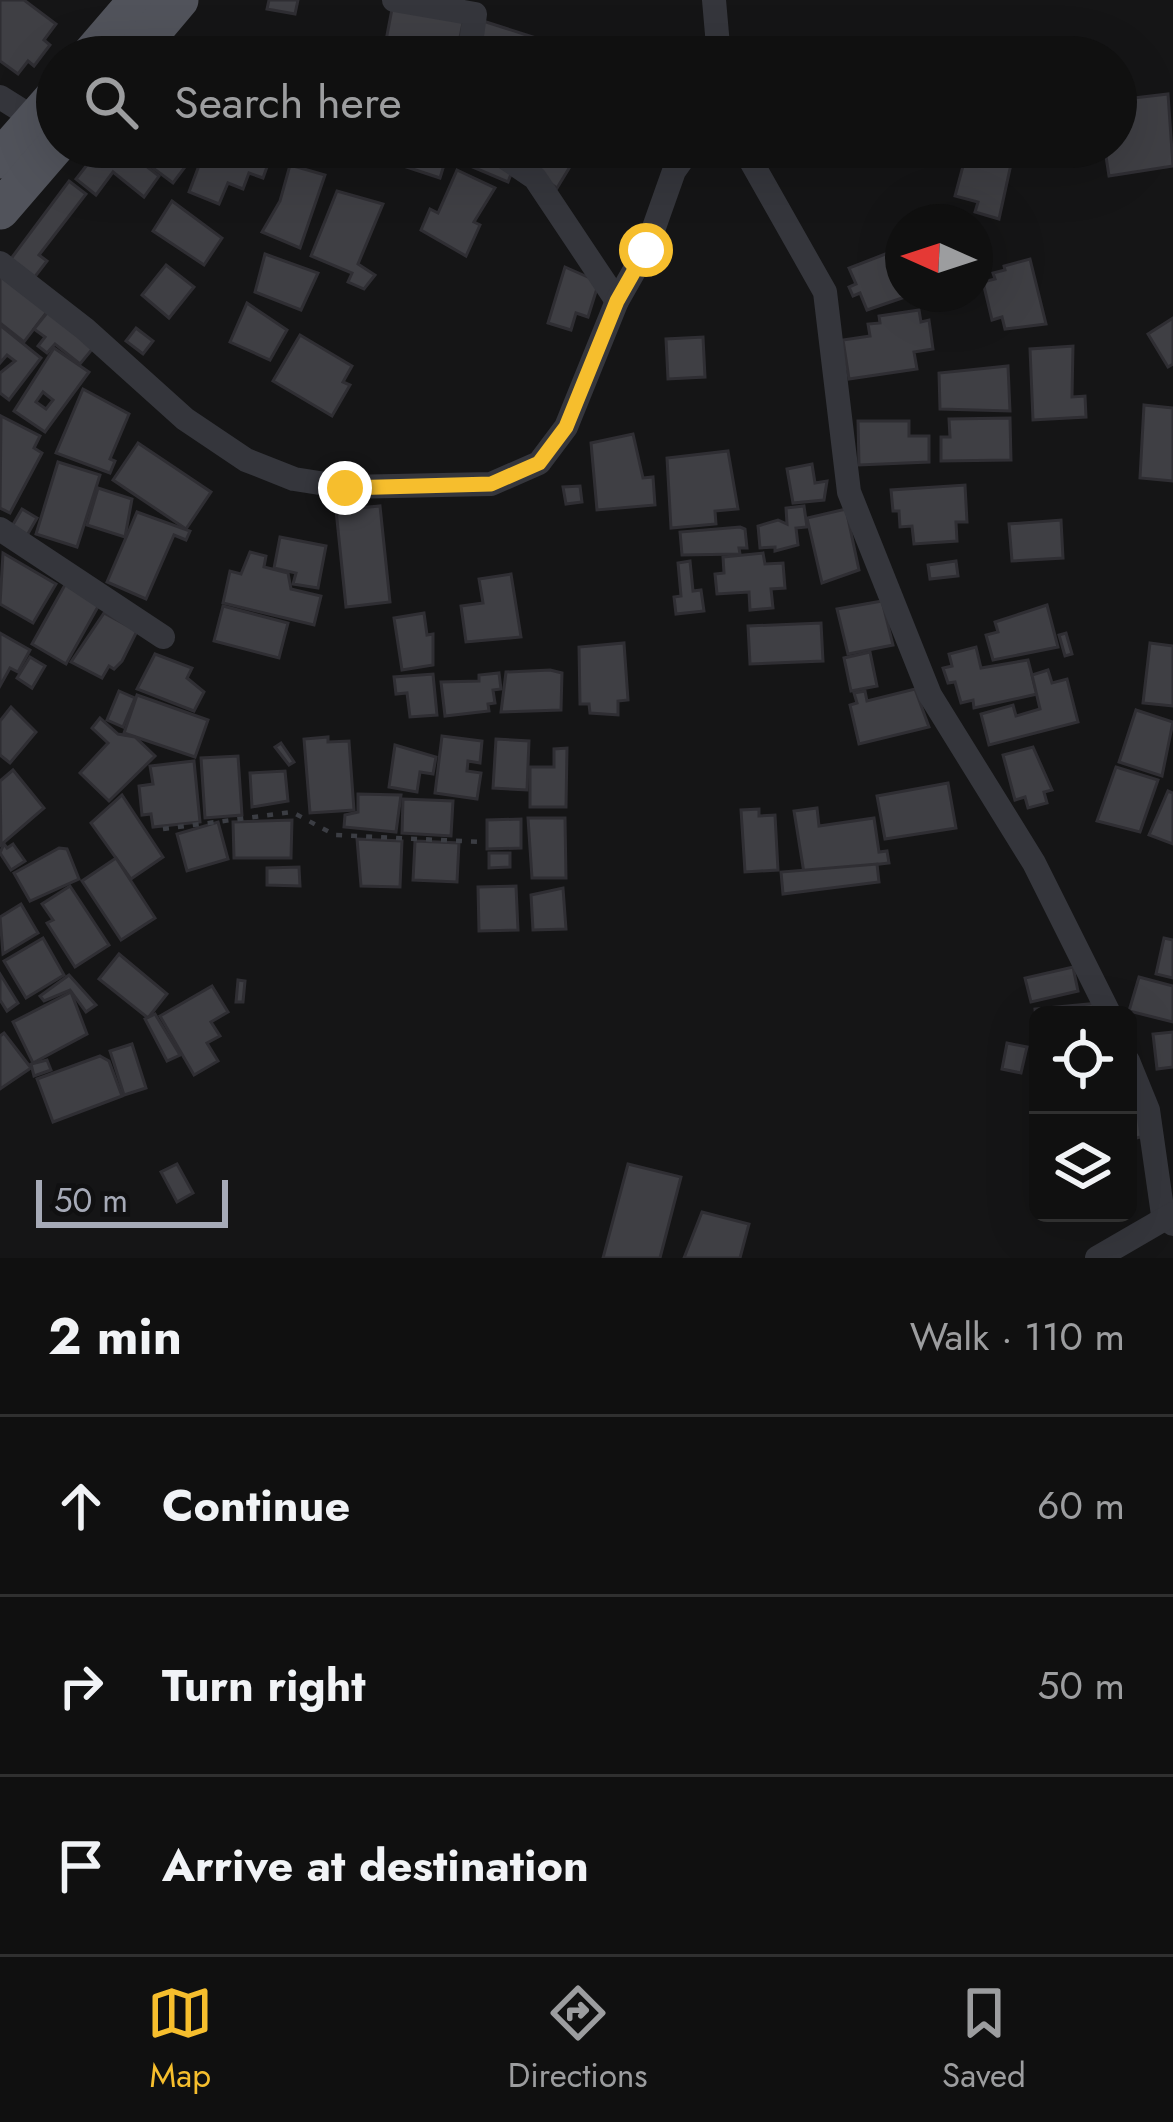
<!DOCTYPE html>
<html lang="en">
<head>
<meta charset="utf-8">
<style>
	:root { --surface:#101010; --page:#1e1e1e; --text:#f1f3f6; --muted:#9c9d9f; --line:#303030; --accent:#f6be2d }
	body { margin:0; font-family:Jost,sans-serif; background:var(--page); color:var(--text) }
	.controls { position:absolute; right:36px; bottom:36px; display:grid; overflow:hidden; border-radius:18px; box-shadow:0 12px 48px #0002 }
	.controls button { width:108px; height:108px; display:grid; place-items:center; padding:0; border:0; border-bottom:3px solid var(--line); background:var(--surface); color:var(--text); font:60px sans-serif }
	.compass { position:absolute; left:885px; top:204px; width:108px; height:108px; border-radius:50%; background:var(--surface); box-shadow:0 12px 48px #0002; rotate:273deg }
	.scale { position:absolute; left:36px; bottom:30px; width:192px; box-sizing:border-box; padding-left:12px; border:6px solid #a6aab7; border-top:0; font-size:33px; line-height:42px; white-space:nowrap; color:#a6aab7; -webkit-text-stroke:9px #101011; paint-order:stroke }
	.stop { position:absolute; width:36px; height:36px; margin:-27px; border:9px solid #f6be2d; border-radius:50%; background:#fff }
	.stop.end { background:#f6be2d; border-color:#fff; box-shadow:0 3px 12px #0008 }
	.list { margin:0; padding:0; list-style:none }
	h2 { display:flex; justify-content:space-between; align-items:center; height:156px; margin:0; padding:0 48px; font-size:51px }
	h2 small { font-size:39px; font-weight:400; color:var(--muted) }
	.list li { display:grid; grid-template-columns:78px 1fr auto; gap:36px; align-items:center; box-sizing:border-box; height:180px; padding:0 48px; border-top:3px solid var(--line) }
	.list b { display:block; font-size:45px; white-space:nowrap }
	.list em { font-size:39px; font-style:normal; color:var(--muted) }
	.icon { flex:none; width:66px; height:66px; fill:none; stroke:currentColor; stroke-width:2; stroke-linecap:round; stroke-linejoin:round }
	.map { position:relative; flex:none; width:1173px; height:1258px; overflow:hidden }
	.search { position:absolute; background:var(--surface); box-shadow:0 12px 48px #0002; left:36px; right:36px; top:36px; height:132px; display:flex; align-items:center; gap:30px; box-sizing:border-box; padding:0 42px; border-radius:66px; color:var(--muted); font-size:45px }
	.sheet { height:696px; background:var(--surface) }
	nav { display:flex; justify-content:space-around; align-items:center; box-sizing:border-box; height:168px; border-top:3px solid var(--line); background:var(--surface); font-size:33px; color:var(--muted) }
	nav a { display:grid; justify-items:center; gap:6px }
	nav .on { color:var(--accent) }
	.map>svg:first-child { display:block }
	.building { fill:#3f3f44; stroke:#2f2e33; stroke-width:3; fill-rule:evenodd }
	.lines { fill:none; stroke-linecap:round; stroke-linejoin:round }
	.path { stroke:#3b3d43; stroke-width:4.5; stroke-dasharray:6 9; stroke-linecap:butt }
	.street { stroke:#35363c; stroke-width:24 }
	.primary { stroke:#51535b; stroke-width:39 }
	.route { stroke:#f6be2d; stroke-width:15 }
</style>
</head>
<body>
<div class="map">
<svg width="1173" height="1258" viewBox="0 0 1173 1258">
	<rect width="100%" height="100%" fill="#151516"/>
	<!-- building -->
	<g class="building">
		<path d="M 0,0 L 24,0 L 56,24 L 44,40 L 50,45 L 34,66 L 28,61 L 18,74 L 0,61 Z"/>
		<path d="M 269,0 L 298,0 L 295,14 L 267,9 Z"/>
		<path d="M 392,9 L 464,18 L 456,57 L 384,51 Z"/>
		<path d="M 483,21 L 539,39 L 537,43 L 555,49 L 553,57 L 472,57 Z"/>
		<path d="M 561,43 L 588,53 L 586,57 L 556,57 Z"/>
		<path d="M 1168,94 L 1173,166 L 1109,176 L 1105,150 L 1088,153 L 1087,147 L 1116,147 L 1116,100 Z"/>
		<path d="M 101,147 L 122,147 L 159,176 L 144,197 L 113,172 L 96,195 L 76,179 Z"/>
		<path d="M 125,147 L 200,147 L 173,183 Z"/>
		<path d="M 206,147 L 255,147 L 272,153 L 263,178 L 249,173 L 243,189 L 228,183 L 219,204 L 189,192 Z"/>
		<path d="M 379,147 L 433,147 L 448,152 L 440,178 L 376,157 Z"/>
		<path d="M 470,147 L 514,166 L 508,182 L 463,163 Z"/>
		<path d="M 497,147 L 539,147 L 544,153 L 548,147 L 582,147 L 557,188 Z"/>
		<path d="M 886,147 L 928,147 L 925,157 Z"/>
		<path d="M 962,147 L 991,147 L 992,158 L 994,150 L 1013,155 L 999,219 L 975,212 L 978,202 L 955,196 L 963,166 L 957,164 Z"/>
		<path d="M 290,165 L 325,175 L 300,248 L 262,232 L 280,201 Z"/>
		<path d="M 457,170 L 495,188 L 474,222 L 480,225 L 466,256 L 421,230 L 430,209 L 438,213 Z"/>
		<path d="M 69,181 L 86,194 L 39,255 L 47,261 L 34,278 L 10,260 Z"/>
		<path d="M 337,191 L 383,204 L 358,264 L 375,275 L 364,289 L 348,282 L 352,273 L 311,256 Z"/>
		<path d="M 172,201 L 222,238 L 204,265 L 153,231 Z"/>
		<path d="M 903,240 L 903,277 L 892,244 Z"/>
		<path d="M 888,253 L 905,297 L 867,310 L 860,293 L 853,296 L 849,287 L 856,284 L 849,268 Z"/>
		<path d="M 265,254 L 318,273 L 301,310 L 255,292 Z"/>
		<path d="M 1030,259 L 1046,324 L 1005,329 L 1002,317 L 992,320 L 983,282 L 995,279 L 993,273 L 1005,270 L 1004,266 Z"/>
		<path d="M 166,265 L 194,287 L 169,318 L 142,295 Z"/>
		<path d="M 565,267 L 599,282 L 588,317 L 576,313 L 571,330 L 548,323 Z"/>
		<path d="M 0,269 L 50,308 L 24,342 L 0,323 Z"/>
		<path d="M 247,303 L 287,330 L 270,360 L 230,342 Z"/>
		<path d="M 50,309 L 94,347 L 80,364 L 55,344 L 47,353 L 38,346 L 45,337 L 34,329 Z"/>
		<path d="M 919,310 L 921,322 L 929,320 L 933,349 L 914,352 L 917,369 L 849,379 L 843,340 L 870,336 L 868,324 L 880,323 L 879,316 Z"/>
		<path d="M 1173,318 L 1173,364 L 1168,367 L 1148,334 Z"/>
		<path d="M 0,325 L 41,358 L 9,400 L 0,393 L 0,373 L 15,361 L 7,355 L 0,363 Z"/>
		<path d="M 136,328 L 153,341 L 143,354 L 126,341 Z"/>
		<path d="M 300,335 L 352,366 L 343,382 L 350,385 L 332,416 L 273,381 Z"/>
		<path d="M 703,337 L 705,377 L 668,379 L 666,339 Z"/>
		<path d="M 1073,346 L 1072,397 L 1085,396 L 1086,417 L 1033,420 L 1030,349 Z"/>
		<path d="M 54,348 L 89,372 L 45,432 L 14,411 ZM 43,392 L 53,400 L 46,409 L 36,402 Z"/>
		<path d="M 1008,366 L 1010,411 L 940,409 L 939,373 Z"/>
		<path d="M 83,389 L 129,414 L 110,459 L 115,461 L 110,473 L 56,453 Z"/>
		<path d="M 1144,405 L 1173,408 L 1173,481 L 1140,478 Z"/>
		<path d="M 1,416 L 40,436 L 34,448 L 42,453 L 10,513 L 0,508 Z"/>
		<path d="M 1010,418 L 1011,460 L 941,461 L 941,437 L 950,437 L 949,419 Z"/>
		<path d="M 858,421 L 909,421 L 909,436 L 929,436 L 929,462 L 859,465 Z"/>
		<path d="M 633,434 L 643,478 L 653,477 L 655,505 L 597,510 L 591,443 Z"/>
		<path d="M 138,443 L 211,492 L 186,529 L 113,480 Z"/>
		<path d="M 728,451 L 738,509 L 715,511 L 716,524 L 671,528 L 667,458 Z"/>
		<path d="M 58,462 L 100,475 L 77,547 L 36,534 Z"/>
		<path d="M 812,464 L 815,483 L 827,481 L 824,500 L 793,503 L 787,469 Z"/>
		<path d="M 965,485 L 967,522 L 956,522 L 957,541 L 914,544 L 912,526 L 900,527 L 899,511 L 893,511 L 891,490 Z"/>
		<path d="M 580,486 L 582,502 L 566,504 L 563,487 Z"/>
		<path d="M 98,488 L 132,499 L 125,537 L 87,525 Z"/>
		<path d="M 380,506 L 390,602 L 346,607 L 336,510 Z"/>
		<path d="M 804,506 L 807,527 L 796,528 L 798,545 L 775,551 L 775,547 L 760,548 L 758,526 L 778,520 L 787,524 L 786,508 Z"/>
		<path d="M 22,509 L 37,518 L 26,537 L 11,528 Z"/>
		<path d="M 846,509 L 859,570 L 822,583 L 807,518 Z"/>
		<path d="M 137,512 L 190,531 L 186,540 L 174,535 L 146,599 L 107,582 Z"/>
		<path d="M 1061,520 L 1063,558 L 1012,561 L 1009,524 Z"/>
		<path d="M 740,527 L 745,529 L 747,548 L 739,548 L 740,554 L 682,555 L 680,532 Z"/>
		<path d="M 280,537 L 326,546 L 318,588 L 293,584 L 296,573 L 274,568 Z"/>
		<path d="M 250,552 L 266,556 L 264,567 L 288,573 L 291,589 L 321,596 L 314,625 L 223,603 L 230,571 L 241,574 Z"/>
		<path d="M 3,553 L 56,584 L 33,623 L 0,604 Z"/>
		<path d="M 763,553 L 765,564 L 783,563 L 785,588 L 771,589 L 773,608 L 750,610 L 749,592 L 717,594 L 715,574 L 724,573 L 723,557 Z"/>
		<path d="M 690,561 L 693,591 L 701,590 L 704,611 L 676,614 L 674,597 L 681,596 L 678,563 Z"/>
		<path d="M 956,561 L 958,576 L 930,579 L 928,565 Z"/>
		<path d="M 511,574 L 521,637 L 466,642 L 461,606 L 483,603 L 479,579 Z"/>
		<path d="M 66,583 L 100,603 L 66,664 L 32,644 Z"/>
		<path d="M 882,601 L 893,645 L 848,654 L 837,609 Z"/>
		<path d="M 1047,605 L 1058,647 L 993,660 L 986,635 L 998,632 L 995,622 Z"/>
		<path d="M 223,606 L 288,623 L 279,658 L 214,641 Z"/>
		<path d="M 104,613 L 137,631 L 122,661 L 114,669 L 109,666 L 102,678 L 71,662 Z"/>
		<path d="M 424,613 L 427,635 L 433,634 L 433,665 L 402,670 L 394,618 Z"/>
		<path d="M 821,623 L 823,661 L 750,664 L 748,626 Z"/>
		<path d="M 0,633 L 30,650 L 18,672 L 10,668 L 0,686 Z"/>
		<path d="M 1066,633 L 1072,654 L 1065,656 L 1059,635 Z"/>
		<path d="M 624,643 L 628,700 L 618,701 L 618,715 L 590,713 L 589,704 L 580,704 L 579,647 Z"/>
		<path d="M 1150,643 L 1173,646 L 1173,706 L 1143,703 Z"/>
		<path d="M 976,647 L 981,668 L 1028,660 L 1037,694 L 974,708 L 973,700 L 961,703 L 955,682 L 948,683 L 943,668 L 952,666 L 949,654 Z"/>
		<path d="M 870,652 L 877,686 L 851,691 L 844,658 Z"/>
		<path d="M 155,654 L 192,668 L 187,678 L 204,692 L 194,711 L 137,689 Z"/>
		<path d="M 30,657 L 45,666 L 32,688 L 17,678 Z"/>
		<path d="M 550,670 L 562,673 L 561,710 L 501,712 L 506,672 Z"/>
		<path d="M 1048,670 L 1052,683 L 1067,679 L 1078,722 L 989,745 L 981,714 L 1013,705 L 1016,716 L 1040,709 L 1032,675 Z"/>
		<path d="M 499,673 L 501,689 L 493,690 L 495,703 L 488,704 L 489,711 L 445,716 L 441,682 L 479,681 L 479,675 Z"/>
		<path d="M 433,674 L 437,715 L 410,717 L 407,693 L 396,694 L 394,677 Z"/>
		<path d="M 915,689 L 929,727 L 859,744 L 850,705 L 857,703 L 854,693 L 865,691 L 867,701 Z"/>
		<path d="M 119,691 L 135,698 L 123,727 L 107,720 Z"/>
		<path d="M 137,695 L 208,720 L 195,757 L 124,733 Z"/>
		<path d="M 11,707 L 36,732 L 10,763 L 0,755 L 0,721 Z"/>
		<path d="M 1136,710 L 1173,722 L 1162,776 L 1119,762 Z"/>
		<path d="M 100,718 L 118,734 L 135,737 L 155,756 L 109,801 L 80,773 L 108,743 L 92,728 Z"/>
		<path d="M 442,736 L 482,741 L 480,763 L 468,761 L 467,771 L 481,773 L 477,799 L 435,793 Z"/>
		<path d="M 328,737 L 328,742 L 349,741 L 354,810 L 310,813 L 304,739 Z"/>
		<path d="M 496,739 L 529,741 L 527,790 L 493,788 Z"/>
		<path d="M 281,743 L 294,762 L 289,765 L 275,747 Z"/>
		<path d="M 395,745 L 436,757 L 433,774 L 420,772 L 417,792 L 389,787 Z"/>
		<path d="M 1033,747 L 1052,790 L 1044,792 L 1047,803 L 1028,808 L 1025,797 L 1015,800 L 1003,755 Z"/>
		<path d="M 567,748 L 566,807 L 530,807 L 530,767 L 554,767 L 554,749 Z"/>
		<path d="M 238,756 L 242,815 L 205,818 L 201,758 Z"/>
		<path d="M 194,761 L 200,822 L 153,827 L 151,814 L 142,815 L 139,786 L 153,784 L 150,766 Z"/>
		<path d="M 1116,767 L 1158,780 L 1140,832 L 1097,821 Z"/>
		<path d="M 13,770 L 44,808 L 1,845 L 0,781 Z"/>
		<path d="M 285,771 L 288,801 L 252,807 L 250,773 Z"/>
		<path d="M 948,783 L 956,828 L 885,839 L 877,796 Z"/>
		<path d="M 1168,791 L 1173,793 L 1173,844 L 1149,835 Z"/>
		<path d="M 358,794 L 401,795 L 396,832 L 344,827 L 345,815 L 358,812 Z"/>
		<path d="M 122,795 L 163,857 L 131,879 L 91,823 Z"/>
		<path d="M 403,799 L 453,801 L 451,836 L 402,833 Z"/>
		<path d="M 817,808 L 819,826 L 874,818 L 879,852 L 887,851 L 889,863 L 804,873 L 794,811 Z"/>
		<path d="M 759,809 L 759,816 L 775,815 L 778,870 L 745,872 L 741,810 Z"/>
		<path d="M 528,818 L 565,818 L 566,878 L 532,878 Z"/>
		<path d="M 521,819 L 521,848 L 487,849 L 487,820 Z"/>
		<path d="M 292,820 L 291,858 L 234,858 L 233,822 Z"/>
		<path d="M 218,822 L 228,859 L 187,871 L 177,834 Z"/>
		<path d="M 357,839 L 402,841 L 400,887 L 361,886 Z"/>
		<path d="M 415,841 L 459,843 L 457,882 L 413,880 Z"/>
		<path d="M 4,844 L 7,848 L 13,844 L 25,861 L 11,870 L 0,853 Z"/>
		<path d="M 59,848 L 67,849 L 79,879 L 30,901 L 14,873 Z"/>
		<path d="M 489,853 L 510,853 L 510,867 L 489,868 Z"/>
		<path d="M 116,858 L 155,918 L 121,940 L 82,881 Z"/>
		<path d="M 877,864 L 879,882 L 783,894 L 781,872 Z"/>
		<path d="M 299,867 L 300,886 L 267,885 L 267,868 Z"/>
		<path d="M 70,886 L 109,945 L 75,967 L 47,923 L 53,920 L 42,904 Z"/>
		<path d="M 516,886 L 518,930 L 479,931 L 478,887 Z"/>
		<path d="M 563,888 L 566,929 L 533,930 L 531,895 Z"/>
		<path d="M 21,904 L 38,933 L 3,954 L 0,917 Z"/>
		<path d="M 43,938 L 64,975 L 26,998 L 4,961 Z"/>
		<path d="M 1164,938 L 1173,940 L 1173,978 L 1156,974 Z"/>
		<path d="M 119,954 L 167,994 L 148,1018 L 99,979 Z"/>
		<path d="M 1073,967 L 1078,991 L 1031,1002 L 1025,978 Z"/>
		<path d="M 0,974 L 18,1003 L 7,1011 L 0,1000 Z"/>
		<path d="M 69,975 L 96,1005 L 86,1012 L 70,990 L 44,1001 L 40,996 Z"/>
		<path d="M 1139,977 L 1173,986 L 1173,1022 L 1129,1011 Z"/>
		<path d="M 238,980 L 245,981 L 243,1002 L 236,1002 Z"/>
		<path d="M 212,986 L 228,1012 L 211,1022 L 220,1036 L 207,1043 L 218,1061 L 194,1075 L 160,1016 Z"/>
		<path d="M 71,992 L 87,1034 L 33,1063 L 13,1022 Z"/>
		<path d="M 1100,1003 L 1101,1015 L 1038,1015 L 1038,1038 L 1035,1009 Z"/>
		<path d="M 155,1014 L 180,1055 L 167,1061 L 145,1019 Z"/>
		<path d="M 1173,1032 L 1173,1067 L 1157,1069 L 1153,1034 Z"/>
		<path d="M 4,1033 L 31,1068 L 0,1089 L 0,1036 Z"/>
		<path d="M 1007,1043 L 1027,1047 L 1021,1073 L 1002,1069 Z"/>
		<path d="M 132,1044 L 146,1088 L 124,1095 L 110,1051 Z"/>
		<path d="M 100,1056 L 109,1061 L 122,1096 L 53,1122 L 37,1079 Z"/>
		<path d="M 47,1060 L 51,1070 L 34,1076 L 31,1064 Z"/>
		<path d="M 1136,1102 L 1145,1136 L 1128,1140 L 1128,1104 Z"/>
		<path d="M 177,1164 L 193,1193 L 177,1202 L 161,1172 Z"/>
		<path d="M 628,1164 L 681,1177 L 660,1258 L 603,1258 Z"/>
		<path d="M 702,1212 L 749,1224 L 740,1258 L 684,1258 Z"/>
	</g>
	<g class="lines">
		<!-- path -->
		<path class="path" d="M 163,829 L 292,812 L 335,835 L 481,842"/>
		<!-- street -->
		<g class="street">
			<path d="M 394,0 L 475,14 L 469,57"/>
			<path d="M 714,0 L 719,57"/>
			<path d="M 0,97 L 35,119"/>
			<path d="M 489,147 L 535,178 L 617,301"/>
			<path d="M 743,147 L 825,292 L 849,492 L 930,695 L 1034,863 L 1110,1015"/>
			<path d="M 0,263 L 85,329 L 185,419 L 246,460 L 294,479 L 345,487 L 491,484 L 539,463 L 566,427 L 617,301 L 646,250 L 674,171 L 691,147"/>
			<path d="M 0,529 L 163,637"/>
			<path d="M 1128,1061 L 1148,1110 L 1163,1215 L 1173,1224"/>
			<path d="M 1097,1258 L 1173,1214"/>
		</g>
		<!-- primary -->
		<g class="primary">
			<path d="M 89,57 L 138,0"/>
			<path d="M 131,57 L 179,0"/>
			<path d="M 0,159 L 57,94"/>
			<path d="M 0,210 L 57,144"/>
		</g>
	</g>
	<g class="lines">
		<!-- route -->
		<path class="route" d="M 345,488 L 491,484 L 539,463 L 566,427 L 617,301 L 646,250"/>
	</g>
</svg>
<div class="controls">
<button><svg class="icon" aria-label="locate" viewBox="0 0 24 24"><circle cx="12" cy="12" r="6"/><path d="M12 2v4M12 18v4M2 12h4M18 12h4"/></svg></button>
<button><svg class="icon" aria-label="layers" viewBox="0 0 24 24"><path d="M12 4l9 5-9 5-9-5zM3 14l9 5 9-5"/></svg></button>
</div>
<svg class="compass" viewBox="-18 -18 36 36"><path d="M0-13l5 13h-10z" fill="#e53935"/><path d="M0 13l5-13h-10z" fill="#9c9d9f"/></svg>
<div class="scale">50 m</div>
<div class="stop" style="left:646px;top:250px"></div>
<div class="stop end" style="left:345px;top:488px"></div>
<div class="search"><svg class="icon" aria-label="search" viewBox="0 0 24 24"><circle cx="10" cy="10" r="6"/><path d="M15 15l6 6"/></svg>Search here</div>
</div>
<section class="sheet">
<h2>2 min<small>Walk · 110 m</small></h2>
<ul class="list">
<li><svg class="icon" aria-label="ahead" viewBox="0 0 24 24"><path d="M12 20V5M6 11l6-6 6 6"/></svg><div><b>Continue</b></div><em>60 m</em></li>
<li><svg class="icon" aria-label="right" viewBox="0 0 24 24"><path d="M7 20v-9h11M14 6l5 5-5 5"/></svg><div><b>Turn right</b></div><em>50 m</em></li>
<li><svg class="icon" aria-label="arrive" viewBox="0 0 24 24"><path d="M6 21V4h12l-3 4 3 4H6"/></svg><div><b>Arrive at destination</b></div></li>
</ul>
</section>
<nav>
<a class="on"><svg class="icon" aria-label="map" viewBox="0 0 24 24"><path d="M3 6l6-2 6 2 6-2v14l-6 2-6-2-6 2zM9 4v14M15 6v14"/></svg>Map</a>
<a><svg class="icon" aria-label="directions" viewBox="0 0 24 24"><path d="M12 3l9 9-9 9-9-9zM9 14v-3h6M13 9l2 2-2 2"/></svg>Directions</a>
<a><svg class="icon" aria-label="saved" viewBox="0 0 24 24"><path d="M7 4h10v16l-5-4-5 4z"/></svg>Saved</a>
</nav>
</body>
</html>
